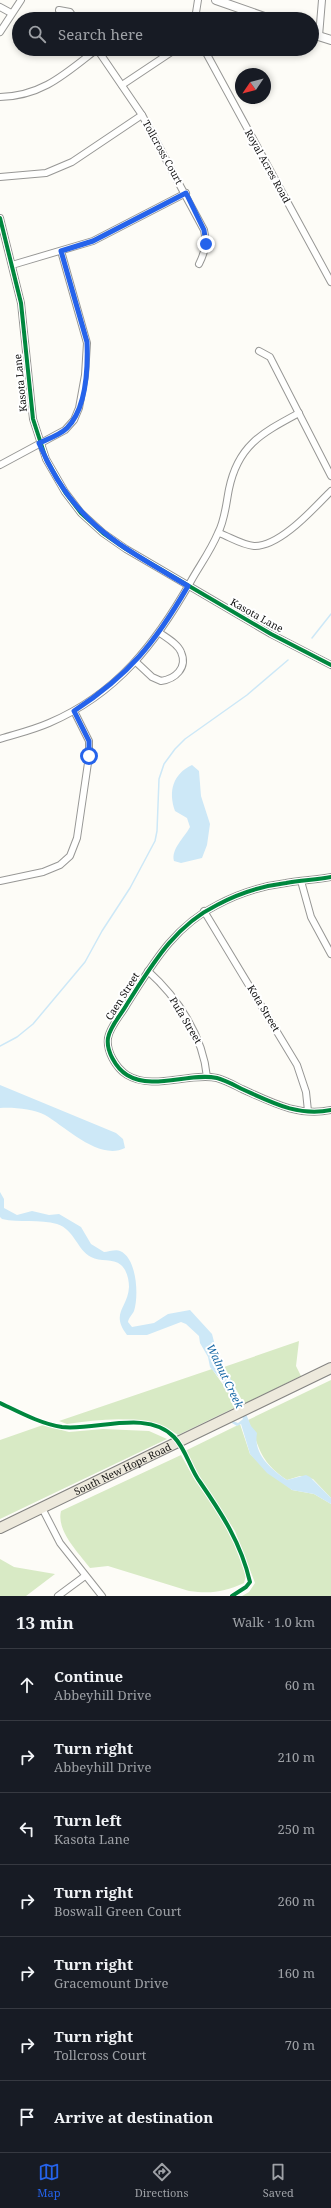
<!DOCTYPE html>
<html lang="en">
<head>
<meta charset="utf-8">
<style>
	:root { --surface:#171b24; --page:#20242c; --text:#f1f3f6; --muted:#9ea1a6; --line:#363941; --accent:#2563eb }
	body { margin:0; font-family:"Noto Serif",serif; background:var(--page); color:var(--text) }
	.compass { position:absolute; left:235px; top:68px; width:36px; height:36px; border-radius:50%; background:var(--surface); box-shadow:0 2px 6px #0003; rotate:235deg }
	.stop { position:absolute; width:12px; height:12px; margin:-9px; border:3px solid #2563eb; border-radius:50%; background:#fff }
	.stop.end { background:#2563eb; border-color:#fff; box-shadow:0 1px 4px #0008 }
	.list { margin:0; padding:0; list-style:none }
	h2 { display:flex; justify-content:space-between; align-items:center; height:52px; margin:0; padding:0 16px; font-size:17px }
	h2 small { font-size:13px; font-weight:400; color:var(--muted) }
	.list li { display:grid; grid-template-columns:26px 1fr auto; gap:12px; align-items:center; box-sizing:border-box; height:72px; padding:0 16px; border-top:1px solid var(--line) }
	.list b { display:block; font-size:15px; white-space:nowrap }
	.list p { margin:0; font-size:13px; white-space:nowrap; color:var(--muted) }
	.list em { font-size:13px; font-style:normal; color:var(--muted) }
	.icon { flex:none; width:22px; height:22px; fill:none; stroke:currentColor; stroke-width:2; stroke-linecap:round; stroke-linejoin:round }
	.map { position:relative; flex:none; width:331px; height:1596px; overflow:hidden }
	.search { position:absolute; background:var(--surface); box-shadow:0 2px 6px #0003; left:12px; right:12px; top:12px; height:44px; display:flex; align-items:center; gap:10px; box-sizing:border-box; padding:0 14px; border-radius:22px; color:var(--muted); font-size:15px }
	.sheet { height:556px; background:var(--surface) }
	nav { display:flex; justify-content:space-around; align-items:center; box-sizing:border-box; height:56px; border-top:1px solid var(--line); background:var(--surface); font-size:11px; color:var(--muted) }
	nav a { display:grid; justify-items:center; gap:2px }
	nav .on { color:var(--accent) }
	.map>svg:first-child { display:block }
	.forest { fill:#d8eac5 }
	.water { fill:#cde8f7 }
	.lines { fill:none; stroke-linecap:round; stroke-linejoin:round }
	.stream { stroke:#cde8f7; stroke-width:1.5 }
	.minor-casing { stroke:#979795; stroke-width:8 }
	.tertiary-casing { stroke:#979795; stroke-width:10 }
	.primary-casing { stroke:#858482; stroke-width:12 }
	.minor { stroke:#fffffe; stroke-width:6 }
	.tertiary { stroke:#fffffe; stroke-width:8 }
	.primary { stroke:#ede9dc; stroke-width:10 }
	.cycleway-casing { stroke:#fff; stroke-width:6 }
	.cycleway { stroke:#00873e; stroke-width:4 }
	.route { stroke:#2563eb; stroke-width:5 }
	.labels { text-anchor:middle; stroke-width:4; stroke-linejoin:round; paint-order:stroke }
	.street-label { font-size:10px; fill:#111; stroke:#fff }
	.water-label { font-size:11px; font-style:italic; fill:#1768a6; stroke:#fff }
</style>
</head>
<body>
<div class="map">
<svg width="331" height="1596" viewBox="0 0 331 1596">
	<rect width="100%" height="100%" fill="#fdfcf7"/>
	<!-- forest -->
	<g class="forest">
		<path d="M 299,1341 L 296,1366 L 301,1376 L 244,1404 L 224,1367 Z"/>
		<path d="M 212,1369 L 238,1406 L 178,1435 C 146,1413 104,1419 67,1424 L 59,1421 Z"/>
		<path d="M 331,1380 L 331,1498 L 313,1479 L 300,1476 L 287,1480 C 259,1461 260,1448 248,1420 Z"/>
		<path d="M 240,1424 L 250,1454 L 292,1490 L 314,1494 L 331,1504 L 331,1596 L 242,1596 L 249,1592 L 255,1583 L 235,1531 L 206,1488 L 185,1451 Z"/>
		<path d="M 43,1425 L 69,1432 L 103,1429 L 149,1431 L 167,1439 L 0,1519 L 0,1440 Z"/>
		<path d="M 181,1455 L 195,1480 L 229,1529 L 246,1576 L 244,1583 C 224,1592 211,1594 189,1591 L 108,1566 L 90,1568 C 79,1553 56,1531 61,1511 Z"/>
		<path d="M 0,1559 L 14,1567 L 55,1574 L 26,1596 L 0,1596 Z"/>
	</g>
	<!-- water -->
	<g class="water">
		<path d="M 192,765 L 199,771 L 201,796 L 210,824 L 207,845 L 202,858 L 181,863 L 174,861 C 171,849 184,838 190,827 L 187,818 L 175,811 C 168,791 173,774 192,765 Z"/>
		<path d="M 0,1085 L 116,1133 L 123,1139 L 125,1148 C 99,1161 66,1127 45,1115 C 34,1109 13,1107 0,1108 Z"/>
		<path d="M 0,1192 L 4,1199 L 4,1208 L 17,1215 L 32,1211 L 49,1215 L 59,1214 L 81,1227 L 91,1244 L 104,1252 C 108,1252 116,1249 120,1251 C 137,1258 139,1296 134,1311 C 132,1315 129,1317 128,1322 L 132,1327 L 154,1323 L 168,1314 L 190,1310 L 212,1334 L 218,1357 L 234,1385 L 251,1426 L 257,1433 C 253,1454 271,1469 287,1480 L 306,1475 L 310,1477 L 331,1498 L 331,1504 L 314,1494 L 292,1490 L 267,1473 L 250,1454 L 241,1424 L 237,1426 L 232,1423 L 233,1421 L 238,1423 L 243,1419 L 239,1408 L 226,1386 L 210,1367 L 208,1357 L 200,1343 L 199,1336 L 186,1324 L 181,1322 L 147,1335 L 127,1335 C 110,1313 128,1308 129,1287 C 129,1280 127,1270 121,1265 C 113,1258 100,1262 91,1257 C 77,1250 75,1230 57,1224 C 40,1219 19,1223 2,1219 L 0,1217 Z"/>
	</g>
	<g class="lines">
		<!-- stream -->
		<g class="stream">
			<path d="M 312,638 L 331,614"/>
			<path d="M 0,1046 L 17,1037 L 33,1024 L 85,962 L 102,931 L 130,888 L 155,841 L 157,831 L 159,779 L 164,764 L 175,749 L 185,739 L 247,695 L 288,660"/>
		</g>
		<!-- minor casing -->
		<g class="minor-casing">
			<g id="minor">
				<path d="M 0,7 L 11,13"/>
				<path d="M 59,10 L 70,12 L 75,19"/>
				<path d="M 195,19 L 198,0"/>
				<path d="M 0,32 L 21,0"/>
				<path d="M 319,36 L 322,0"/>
				<path d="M 97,49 L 142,115 L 204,230 C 207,243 205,252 199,264"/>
				<path d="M 204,49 L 331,282"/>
				<path d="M 122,85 L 176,49"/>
				<path d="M 0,97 C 42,96 65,74 97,49"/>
				<path d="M 0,177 L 46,173 L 72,162 L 142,115"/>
				<path d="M 0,218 L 21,303 L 33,419 L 46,459 L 65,492 L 81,513 L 103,533 L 126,549 L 271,634 L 331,665"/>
				<path d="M 12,265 L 93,241 L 186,193"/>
				<path d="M 259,351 L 270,357 L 331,476"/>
				<path d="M 0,465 L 65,430 L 74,420 L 79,408 L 85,375 L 87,343 L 61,251"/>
				<path d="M 219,533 C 230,537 242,545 254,546 C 280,547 314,508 331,491"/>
				<path d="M 136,662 L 152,677 L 161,681 C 175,679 188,668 181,652 C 178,644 167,638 160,633"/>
				<path d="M 0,739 C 16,734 33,730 49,723 C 117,694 156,643 191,581 C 200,565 211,550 218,533 C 225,520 226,504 229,489 C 238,445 262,433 299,413"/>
				<path d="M 331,877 C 316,880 301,880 286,883 C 262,886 239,893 217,905 C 174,926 152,965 127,1004 C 121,1015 110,1026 108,1038 C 106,1051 116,1068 127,1075 C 153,1091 189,1072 217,1078 C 225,1080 234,1085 242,1089 C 271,1102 298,1117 331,1110"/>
				<path d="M 0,881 L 43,872 L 60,865 L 70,856 L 77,838 L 89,756 L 89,741 L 74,711"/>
				<path d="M 301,881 L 311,917 L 331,954"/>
				<path d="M 204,911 L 297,1065 L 306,1092 L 308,1111"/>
				<path d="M 148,971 C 178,998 203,1036 207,1077"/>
				<path d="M 42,1508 L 60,1543 L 102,1596"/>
				<path d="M 58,1596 L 85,1576"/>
			</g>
		</g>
		<!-- tertiary casing -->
		<g class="tertiary-casing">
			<g id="tertiary">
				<path d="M 216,0 L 270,19"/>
				<path d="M 312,34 L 331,40"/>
			</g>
		</g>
		<!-- primary casing -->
		<g class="primary-casing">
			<g id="primary">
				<path id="s1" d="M 0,1528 L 331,1368"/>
			</g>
		</g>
		<!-- minor -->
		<use href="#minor" class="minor"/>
		<!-- tertiary -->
		<use href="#tertiary" class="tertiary"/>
		<!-- primary -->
		<use href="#primary" class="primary"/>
		<!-- cycleway casing -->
		<g class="cycleway-casing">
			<g id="cycleway">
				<path d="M 0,218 L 21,303 L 33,419 L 46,459 L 65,492 L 81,513 L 103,533 L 126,549 L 271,634 L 331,665"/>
				<path d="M 331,877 C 316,880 301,880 286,883 C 262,886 239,893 217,905 C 174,926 152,965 127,1004 C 121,1015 110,1026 108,1038 C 106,1051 116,1068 127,1075 C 153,1091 189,1072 217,1078 C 225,1080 234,1085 242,1089 C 271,1102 298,1117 331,1110"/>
				<path d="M 0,1403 C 19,1412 41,1424 62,1427 C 96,1431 147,1409 174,1437 C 186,1449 190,1469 200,1482 C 222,1514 241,1543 250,1582 L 246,1587 L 232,1596"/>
			</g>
		</g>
		<!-- cycleway -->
		<use href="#cycleway" class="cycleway"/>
	</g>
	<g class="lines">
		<!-- route -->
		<path class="route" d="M 89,756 L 89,741 L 74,711 C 129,675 155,643 188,586 C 119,545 72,523 39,443 C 48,439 60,435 67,428 C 86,409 88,369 87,342 L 61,251 L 93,241 L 186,193 L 204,230 L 206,244"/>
	</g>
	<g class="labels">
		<!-- street labels -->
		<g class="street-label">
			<text transform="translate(163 152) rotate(61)" y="4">Tollcross Court</text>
			<text transform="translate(268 166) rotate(61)" y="4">Royal Acres Road</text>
			<text transform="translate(20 383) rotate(-96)" y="4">Kasota Lane</text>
			<text transform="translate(257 615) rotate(29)" y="4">Kasota Lane</text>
			<text transform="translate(122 996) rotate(-58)" y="4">Caen Street</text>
			<text transform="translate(264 1008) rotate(59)" y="4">Kota Street</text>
			<text transform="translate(186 1020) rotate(59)" y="4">Pufa Street</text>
			<text dy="4" stroke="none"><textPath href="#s1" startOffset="136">South New Hope Road</textPath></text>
		</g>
		<!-- water labels -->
		<g class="water-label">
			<text transform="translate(225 1376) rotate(64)" y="4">Walnut Creek</text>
		</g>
	</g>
</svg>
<svg class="compass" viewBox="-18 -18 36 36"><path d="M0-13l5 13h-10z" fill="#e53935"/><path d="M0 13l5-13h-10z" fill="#9ea1a6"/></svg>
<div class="stop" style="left:89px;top:756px"></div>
<div class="stop end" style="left:206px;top:244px"></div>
<div class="search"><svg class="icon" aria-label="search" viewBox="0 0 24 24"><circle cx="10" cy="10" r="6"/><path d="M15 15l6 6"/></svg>Search here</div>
</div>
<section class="sheet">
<h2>13 min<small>Walk · 1.0 km</small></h2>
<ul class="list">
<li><svg class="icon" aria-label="ahead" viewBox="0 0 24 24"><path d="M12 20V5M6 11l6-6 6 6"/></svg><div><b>Continue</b><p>Abbeyhill Drive</p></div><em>60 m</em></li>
<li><svg class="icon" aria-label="right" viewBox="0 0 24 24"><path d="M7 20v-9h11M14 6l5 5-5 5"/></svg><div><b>Turn right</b><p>Abbeyhill Drive</p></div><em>210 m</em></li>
<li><svg class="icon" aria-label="left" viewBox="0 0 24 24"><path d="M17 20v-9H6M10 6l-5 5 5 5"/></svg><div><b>Turn left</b><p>Kasota Lane</p></div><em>250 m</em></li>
<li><svg class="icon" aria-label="right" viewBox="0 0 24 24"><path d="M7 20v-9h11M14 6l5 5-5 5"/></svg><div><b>Turn right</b><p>Boswall Green Court</p></div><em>260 m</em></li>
<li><svg class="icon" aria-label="right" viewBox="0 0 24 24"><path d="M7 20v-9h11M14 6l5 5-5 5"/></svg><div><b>Turn right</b><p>Gracemount Drive</p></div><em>160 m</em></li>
<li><svg class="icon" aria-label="right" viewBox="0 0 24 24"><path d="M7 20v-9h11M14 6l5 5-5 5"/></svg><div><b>Turn right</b><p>Tollcross Court</p></div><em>70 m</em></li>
<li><svg class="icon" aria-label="arrive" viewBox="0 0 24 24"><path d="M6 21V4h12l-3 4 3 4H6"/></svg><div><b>Arrive at destination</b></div></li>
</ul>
</section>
<nav>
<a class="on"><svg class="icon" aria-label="map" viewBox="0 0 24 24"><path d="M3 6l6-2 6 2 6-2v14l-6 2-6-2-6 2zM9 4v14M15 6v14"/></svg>Map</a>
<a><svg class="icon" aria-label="directions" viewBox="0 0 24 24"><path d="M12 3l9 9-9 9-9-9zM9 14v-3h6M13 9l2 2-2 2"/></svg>Directions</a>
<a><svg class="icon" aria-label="saved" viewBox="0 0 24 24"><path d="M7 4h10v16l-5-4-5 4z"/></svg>Saved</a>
</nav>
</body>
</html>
